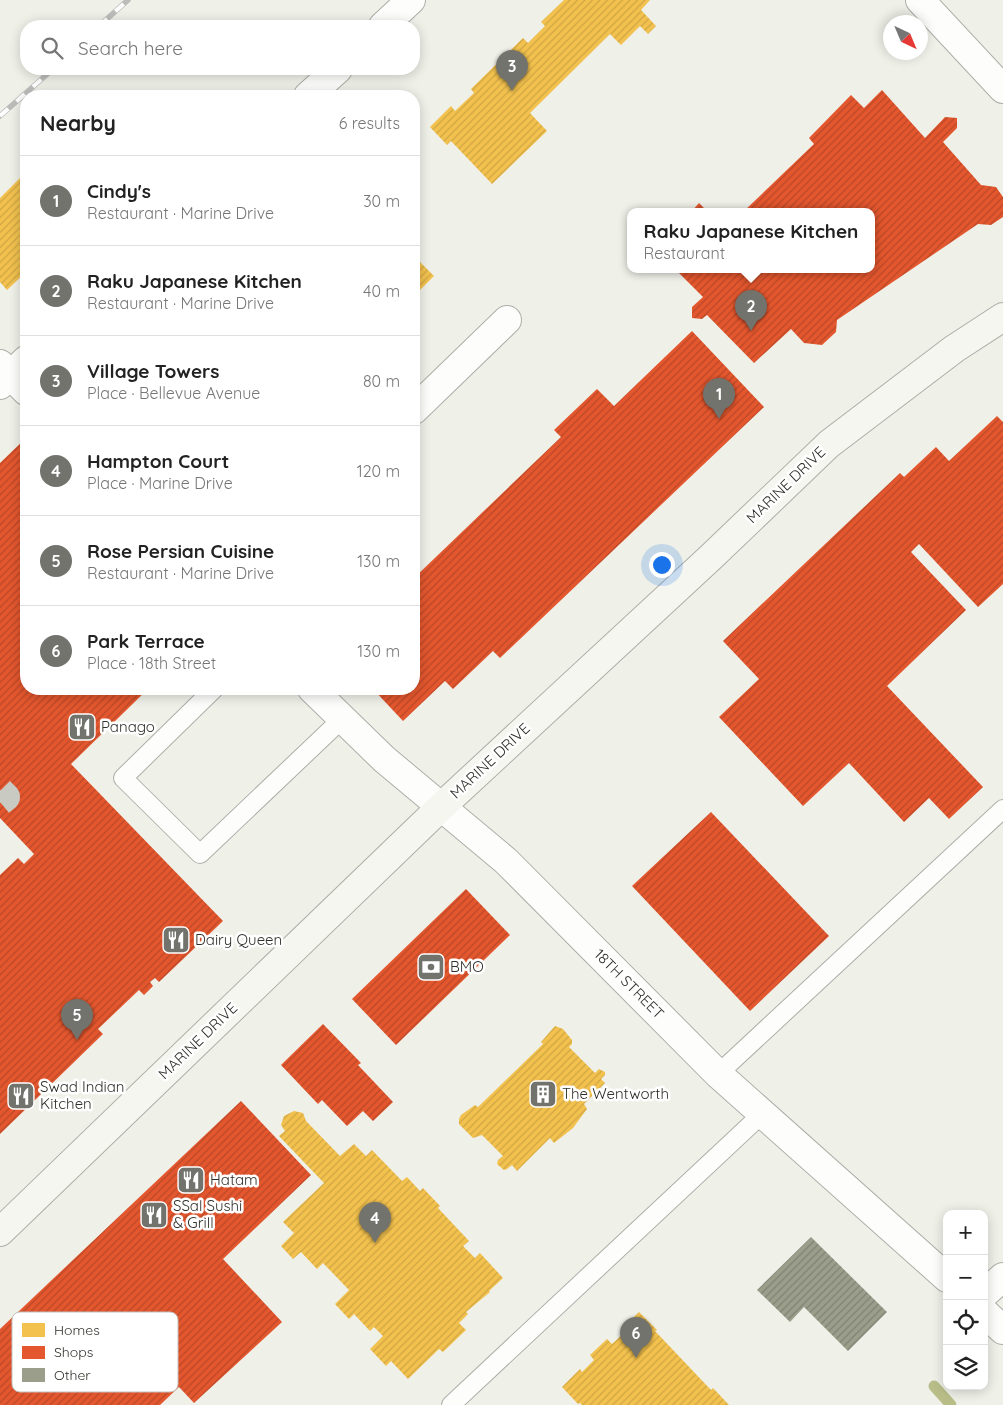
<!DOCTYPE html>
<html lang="en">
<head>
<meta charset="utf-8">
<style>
	:root { --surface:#fff; --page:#f6f6f6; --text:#222; --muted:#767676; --line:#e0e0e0; --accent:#73736d }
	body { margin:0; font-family:Quicksand,sans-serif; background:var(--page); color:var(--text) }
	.controls { position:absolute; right:15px; bottom:15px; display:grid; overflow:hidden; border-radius:10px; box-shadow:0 2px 12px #0003 }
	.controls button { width:45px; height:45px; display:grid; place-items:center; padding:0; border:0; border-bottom:1px solid var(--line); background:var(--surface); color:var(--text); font:25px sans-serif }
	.compass { position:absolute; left:883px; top:15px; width:45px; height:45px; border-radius:50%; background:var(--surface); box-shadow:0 2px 12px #0003; rotate:136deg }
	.you { position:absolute; left:661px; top:564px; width:18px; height:18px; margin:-12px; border:4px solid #fff; border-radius:50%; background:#1a73e8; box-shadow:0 0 0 8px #1a73e833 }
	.badge { display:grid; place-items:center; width:32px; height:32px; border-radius:50%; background:var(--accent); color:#fff; font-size:16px; font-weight:700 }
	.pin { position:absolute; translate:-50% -41px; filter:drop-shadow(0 1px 2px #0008) }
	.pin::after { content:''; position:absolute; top:26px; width:18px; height:15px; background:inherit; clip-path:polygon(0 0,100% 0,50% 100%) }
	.popup { position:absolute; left:627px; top:208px; width:248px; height:65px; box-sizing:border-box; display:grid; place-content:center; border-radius:10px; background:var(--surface); filter:drop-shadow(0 1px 4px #0005); font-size:16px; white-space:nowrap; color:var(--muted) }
	.popup b { font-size:19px; color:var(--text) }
	.popup::after { content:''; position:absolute; left:50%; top:100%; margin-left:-10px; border:10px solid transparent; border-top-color:var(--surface) }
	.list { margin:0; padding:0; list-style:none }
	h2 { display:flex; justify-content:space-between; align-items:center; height:65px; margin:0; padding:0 20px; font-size:21px }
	h2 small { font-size:16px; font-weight:400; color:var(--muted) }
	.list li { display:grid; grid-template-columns:32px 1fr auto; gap:15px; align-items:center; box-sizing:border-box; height:90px; padding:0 20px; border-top:1px solid var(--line) }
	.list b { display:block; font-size:19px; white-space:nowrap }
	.list p { margin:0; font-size:16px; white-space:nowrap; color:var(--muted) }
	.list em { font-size:16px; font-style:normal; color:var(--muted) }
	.icon { flex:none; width:28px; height:28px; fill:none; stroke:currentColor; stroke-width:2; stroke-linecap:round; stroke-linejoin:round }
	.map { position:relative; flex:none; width:1003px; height:1405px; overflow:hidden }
	.search { position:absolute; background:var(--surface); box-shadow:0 2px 12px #0003; left:20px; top:20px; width:400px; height:55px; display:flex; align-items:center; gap:12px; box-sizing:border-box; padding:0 18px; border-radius:20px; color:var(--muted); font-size:19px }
	.panel { position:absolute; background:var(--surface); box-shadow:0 2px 12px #0003; left:20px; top:90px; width:400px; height:605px; border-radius:20px }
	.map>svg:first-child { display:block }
	.homes { fill:url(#homes-hatch) }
	.shops { fill:url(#shops-hatch) }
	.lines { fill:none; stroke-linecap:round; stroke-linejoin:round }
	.stream { stroke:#b9be89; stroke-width:11 }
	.building { fill:url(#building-hatch) }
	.minor-tunnel { stroke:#c9cac2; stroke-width:28; stroke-dasharray:28 14; stroke-linecap:butt }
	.service-casing { stroke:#aeaea8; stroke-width:20 }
	.minor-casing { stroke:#aeaea8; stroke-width:30 }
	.tertiary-casing { stroke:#aeaea8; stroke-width:30 }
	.secondary-casing { stroke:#aeaea8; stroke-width:30 }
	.service { stroke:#fdfdfc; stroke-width:18 }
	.minor { stroke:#fdfdfc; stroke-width:28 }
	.tertiary { stroke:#fdfdfc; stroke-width:28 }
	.secondary { stroke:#f5f6f0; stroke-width:28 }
	.rail-casing { stroke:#bcbcbb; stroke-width:5.5 }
	.rail { stroke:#fff; stroke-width:4; stroke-dasharray:11; stroke-linecap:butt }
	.labels { text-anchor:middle; stroke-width:5; stroke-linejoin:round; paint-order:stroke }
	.street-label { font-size:15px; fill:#30302b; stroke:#fff }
	.poi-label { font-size:15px; fill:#30302b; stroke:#fff; text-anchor:start }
	.key { fill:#fff; stroke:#c1c1bf; stroke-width:1 }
	.key-label { font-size:14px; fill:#30302b }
</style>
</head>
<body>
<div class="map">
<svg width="1003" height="1405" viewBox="0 0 1003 1405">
	<defs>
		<pattern id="homes-hatch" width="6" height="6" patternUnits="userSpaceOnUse" patternTransform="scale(1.25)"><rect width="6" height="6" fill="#f2c14e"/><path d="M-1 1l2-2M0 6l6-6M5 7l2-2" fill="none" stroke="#d0a644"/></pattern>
		<pattern id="shops-hatch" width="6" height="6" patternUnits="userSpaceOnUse" patternTransform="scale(1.25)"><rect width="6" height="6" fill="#e4572e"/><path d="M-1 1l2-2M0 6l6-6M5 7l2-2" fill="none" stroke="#b94827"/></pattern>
		<pattern id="building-hatch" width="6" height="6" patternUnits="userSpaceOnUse" patternTransform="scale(1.25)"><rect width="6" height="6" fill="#9c9e8c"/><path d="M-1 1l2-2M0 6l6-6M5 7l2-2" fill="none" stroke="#808173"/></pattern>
	</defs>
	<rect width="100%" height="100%" fill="#eff0e8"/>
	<!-- homes -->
	<g class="homes">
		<path d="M 564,0 L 650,0 L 641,10 L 656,26 L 648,34 L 640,26 L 621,45 L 610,34 L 530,113 L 547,131 L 492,184 L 451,141 L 447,145 L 430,127 L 451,106 L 455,111 L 474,93 L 471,89 L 523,38 L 528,43 L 545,26 L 541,22 Z"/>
		<path d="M 26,172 L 26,272 L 7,290 L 0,282 L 0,198 Z"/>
		<path d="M 414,256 L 434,276 L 414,296 Z"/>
		<path d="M 555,1026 L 563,1029 L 572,1040 L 572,1044 L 569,1047 L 595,1073 L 599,1069 L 605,1072 L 605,1075 L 601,1079 L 605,1083 L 584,1104 L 587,1109 L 573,1128 L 554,1143 L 550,1138 L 517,1171 L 512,1165 L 507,1169 L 504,1170 L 497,1164 L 498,1160 L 503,1156 L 482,1135 L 473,1138 L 459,1124 L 459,1119 L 461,1115 L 475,1105 L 478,1107 L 543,1044 L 541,1042 Z"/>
		<path d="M 294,1111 L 303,1113 L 306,1121 L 340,1156 L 354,1144 L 366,1156 L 372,1150 L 402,1181 L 407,1177 L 420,1191 L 423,1188 L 440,1206 L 438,1208 L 469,1241 L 463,1246 L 475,1258 L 480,1253 L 503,1278 L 489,1291 L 490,1292 L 466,1312 L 468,1314 L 459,1323 L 466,1330 L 443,1352 L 439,1349 L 408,1379 L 391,1361 L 386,1366 L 370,1349 L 383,1336 L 374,1327 L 370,1331 L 354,1314 L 349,1319 L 335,1304 L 349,1290 L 323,1263 L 317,1269 L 301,1252 L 293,1259 L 281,1246 L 294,1233 L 283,1222 L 324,1183 L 279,1136 L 285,1131 L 281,1125 L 284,1116 Z"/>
		<path d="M 639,1312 L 657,1330 L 655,1331 L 711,1390 L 713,1388 L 729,1405 L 582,1405 L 580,1403 L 578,1404 L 562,1387 L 580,1369 L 582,1372 L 594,1360 L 590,1355 L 607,1339 L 612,1344 L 625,1332 L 622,1329 Z"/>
	</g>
	<!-- shops -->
	<g class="shops">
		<path d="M 882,90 L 925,138 L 945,117 L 957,118 L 957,128 L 943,142 L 981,185 L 996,187 L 1003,197 L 1003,217 L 991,225 L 978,224 L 837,320 L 836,332 L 822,345 L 804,343 L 791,329 L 754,363 L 707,315 L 702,319 L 692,318 L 692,307 L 703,297 L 676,270 L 871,270 L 871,212 L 743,212 L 814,144 L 809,138 L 851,95 L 864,108 Z"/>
		<path d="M 699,203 L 708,212 L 691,212 Z"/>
		<path d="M 692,331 L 764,407 L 500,658 L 493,651 L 453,689 L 445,681 L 403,721 L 373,689 L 414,689 L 414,578 L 561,437 L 554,430 L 597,389 L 614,406 Z"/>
		<path d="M 997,416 L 1003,422 L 1003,584 L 978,607 L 919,544 L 911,552 L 966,610 L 887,686 L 983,787 L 949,819 L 929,798 L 904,822 L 849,763 L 803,806 L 719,717 L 759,679 L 723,641 L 900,473 L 904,477 L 936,447 L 949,461 Z"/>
		<path d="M 26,438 L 26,689 L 148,689 L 71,764 L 223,921 L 159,982 L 155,978 L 150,982 L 153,986 L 144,995 L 139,990 L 98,1029 L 103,1034 L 0,1134 L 0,875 L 18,858 L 24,864 L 34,854 L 0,818 L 0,463 Z"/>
		<path d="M 711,812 L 829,936 L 750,1011 L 632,886 Z"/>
		<path d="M 466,889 L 510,935 L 396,1045 L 352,999 Z"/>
		<path d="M 323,1024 L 361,1063 L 358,1065 L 393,1102 L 373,1121 L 363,1111 L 347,1126 L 322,1100 L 318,1104 L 281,1065 Z"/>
		<path d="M 241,1101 L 311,1175 L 223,1259 L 282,1322 L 194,1403 L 179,1387 L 160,1405 L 0,1405 L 0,1329 Z"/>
	</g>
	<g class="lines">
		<!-- stream -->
		<path class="stream" d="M 934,1386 L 951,1405"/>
	</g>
	<!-- building -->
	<path class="building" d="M 811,1237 L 887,1312 L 848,1351 L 804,1307 L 790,1322 L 757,1290 Z"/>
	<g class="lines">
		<!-- minor-tunnel -->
		<path class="minor-tunnel" d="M 0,791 L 6,797 L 0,802"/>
		<!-- service casing -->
		<g class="service-casing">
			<g id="service">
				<path d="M 214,689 L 123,778 L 200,854 L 342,719"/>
				<path d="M 718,1074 L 1003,809"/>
				<path d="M 451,1405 L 762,1114"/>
			</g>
		</g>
		<!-- minor casing -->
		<g class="minor-casing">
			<g id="minor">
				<path d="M 920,0 L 1003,89"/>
				<path d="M 0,364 L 26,391"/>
				<path d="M 414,410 L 507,320"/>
				<path d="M 312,689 L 384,759 L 506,861 L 718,1074 L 947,1278"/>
				<path d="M 984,1294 L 1003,1277"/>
				<path d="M 984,1312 L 1003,1330"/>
			</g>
		</g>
		<!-- tertiary casing -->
		<g class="tertiary-casing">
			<g id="tertiary">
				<path d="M 383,26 L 411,0"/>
				<path d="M 308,96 L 338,69"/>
				<path d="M 0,385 L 26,360"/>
			</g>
		</g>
		<!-- secondary casing -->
		<g class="secondary-casing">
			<path id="secondary" d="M 0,1232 L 442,806 L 711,557 L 829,444 L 954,349 L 1003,317"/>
		</g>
		<!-- service -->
		<use href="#service" class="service"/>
		<!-- minor -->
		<use href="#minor" class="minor"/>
		<!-- tertiary -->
		<use href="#tertiary" class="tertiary"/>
		<!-- secondary -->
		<use href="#secondary" class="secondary"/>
		<!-- rail casing -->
		<g class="rail-casing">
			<g id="rail">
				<path d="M 99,26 L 128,0"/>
				<path d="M 0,116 L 53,69"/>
			</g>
		</g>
		<!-- rail -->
		<use href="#rail" class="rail"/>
	</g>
	<!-- icons -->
	<defs>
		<g id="restaurant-square" transform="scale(1.4375)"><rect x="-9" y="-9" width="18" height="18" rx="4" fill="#73736d" stroke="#fff"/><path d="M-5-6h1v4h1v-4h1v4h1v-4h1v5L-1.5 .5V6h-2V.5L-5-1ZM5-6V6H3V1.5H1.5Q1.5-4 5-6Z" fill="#fff"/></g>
		<g id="bank-square" transform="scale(1.4375)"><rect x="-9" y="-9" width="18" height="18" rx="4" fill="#73736d" stroke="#fff"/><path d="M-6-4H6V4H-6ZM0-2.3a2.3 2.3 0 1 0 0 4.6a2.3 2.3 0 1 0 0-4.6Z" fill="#fff"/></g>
		<g id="building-square" transform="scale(1.4375)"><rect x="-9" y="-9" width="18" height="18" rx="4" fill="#73736d" stroke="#fff"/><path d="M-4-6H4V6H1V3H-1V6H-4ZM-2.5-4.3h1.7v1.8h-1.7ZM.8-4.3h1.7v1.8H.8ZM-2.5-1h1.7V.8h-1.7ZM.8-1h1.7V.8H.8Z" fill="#fff"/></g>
	</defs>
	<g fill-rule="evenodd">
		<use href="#restaurant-square" x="82" y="727"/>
		<use href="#restaurant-square" x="176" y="940"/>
		<use href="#bank-square" x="431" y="967"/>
		<use href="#building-square" x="543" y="1094"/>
		<use href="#restaurant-square" x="21" y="1096"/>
		<use href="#restaurant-square" x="191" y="1180"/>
		<use href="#restaurant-square" x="154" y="1215"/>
	</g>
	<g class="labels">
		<!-- street labels -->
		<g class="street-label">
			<text transform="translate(786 485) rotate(-44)" y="5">MARINE DRIVE</text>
			<text transform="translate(490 761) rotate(-43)" y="5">MARINE DRIVE</text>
			<text transform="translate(629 984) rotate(45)" y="5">18TH STREET</text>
			<text transform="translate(198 1041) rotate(-44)" y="5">MARINE DRIVE</text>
		</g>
		<!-- poi labels -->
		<g class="poi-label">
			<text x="101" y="732">Panago</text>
			<text x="195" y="945">Dairy Queen</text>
			<text x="450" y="972">BMO</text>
			<text x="40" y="1092">Swad Indian<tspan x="40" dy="17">Kitchen</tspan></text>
			<text x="562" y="1099">The Wentworth</text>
			<text x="210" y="1185">Hatam</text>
			<text x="173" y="1211">SSal Sushi<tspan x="173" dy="17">&amp; Grill</tspan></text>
		</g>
	</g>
	<!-- legend -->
	<rect x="12" y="1312" width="166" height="80" rx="8" class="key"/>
	<rect x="22" y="1323" width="23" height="14" fill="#f2c14e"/>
	<rect x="22" y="1346" width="23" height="13" fill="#e4572e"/>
	<rect x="22" y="1368" width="23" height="14" fill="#9c9e8c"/>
	<g class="key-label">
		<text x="54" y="1335">Homes</text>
		<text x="54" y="1357">Shops</text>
		<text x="54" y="1380">Other</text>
	</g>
</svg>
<div class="controls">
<button>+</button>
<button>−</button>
<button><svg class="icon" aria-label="locate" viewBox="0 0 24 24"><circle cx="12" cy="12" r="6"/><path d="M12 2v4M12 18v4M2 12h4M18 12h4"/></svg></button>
<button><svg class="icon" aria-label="layers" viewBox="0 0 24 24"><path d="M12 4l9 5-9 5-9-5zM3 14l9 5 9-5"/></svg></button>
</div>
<svg class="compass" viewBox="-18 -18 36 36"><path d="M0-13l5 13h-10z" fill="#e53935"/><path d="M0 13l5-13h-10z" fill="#767676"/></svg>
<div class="you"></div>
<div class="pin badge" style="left:719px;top:419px">1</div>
<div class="pin badge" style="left:751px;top:331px">2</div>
<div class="popup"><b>Raku Japanese Kitchen</b>Restaurant</div>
<div class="pin badge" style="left:512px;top:91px">3</div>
<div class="pin badge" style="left:375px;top:1243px">4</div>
<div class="pin badge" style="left:77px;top:1040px">5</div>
<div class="pin badge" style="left:636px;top:1358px">6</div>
<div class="search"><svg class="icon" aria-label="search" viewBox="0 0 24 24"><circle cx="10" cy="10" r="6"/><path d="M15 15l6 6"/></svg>Search here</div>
<section class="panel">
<h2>Nearby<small>6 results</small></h2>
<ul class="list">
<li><span class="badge">1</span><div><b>Cindy's</b><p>Restaurant · Marine Drive</p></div><em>30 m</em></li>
<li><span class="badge">2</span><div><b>Raku Japanese Kitchen</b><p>Restaurant · Marine Drive</p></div><em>40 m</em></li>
<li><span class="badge">3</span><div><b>Village Towers</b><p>Place · Bellevue Avenue</p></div><em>80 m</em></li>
<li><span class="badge">4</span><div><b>Hampton Court</b><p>Place · Marine Drive</p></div><em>120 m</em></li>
<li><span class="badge">5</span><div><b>Rose Persian Cuisine</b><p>Restaurant · Marine Drive</p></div><em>130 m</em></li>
<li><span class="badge">6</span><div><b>Park Terrace</b><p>Place · 18th Street</p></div><em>130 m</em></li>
</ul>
</section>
</div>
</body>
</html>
